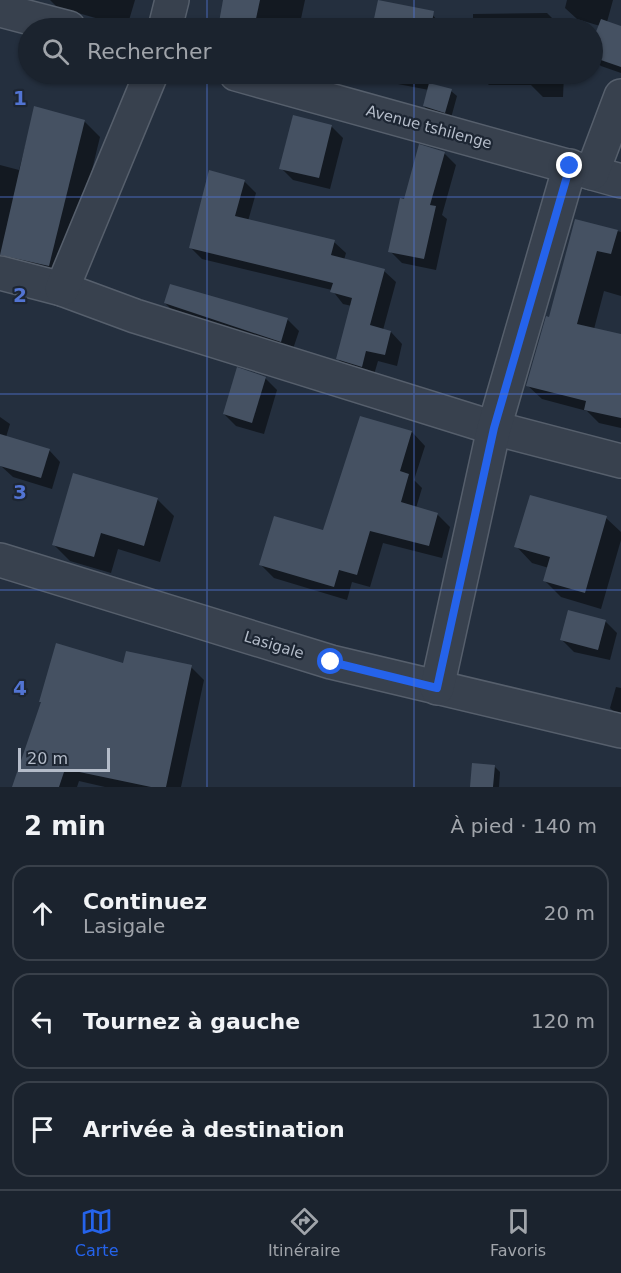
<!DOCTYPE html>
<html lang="fr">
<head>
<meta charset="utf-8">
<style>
	:root { --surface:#1b232e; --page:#282f3a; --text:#f1f3f6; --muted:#a0a4aa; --line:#39404a; --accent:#2563eb }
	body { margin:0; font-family:"DejaVu Sans",sans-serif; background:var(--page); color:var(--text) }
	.scale { position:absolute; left:18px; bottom:15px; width:92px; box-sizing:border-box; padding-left:6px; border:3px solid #b4bcc9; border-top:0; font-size:16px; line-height:21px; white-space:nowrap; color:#b4bcc9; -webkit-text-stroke:4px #1d2633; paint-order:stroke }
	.stop { position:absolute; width:18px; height:18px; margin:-14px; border:4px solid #2563eb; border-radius:50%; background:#fff }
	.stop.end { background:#2563eb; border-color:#fff; box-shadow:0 2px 6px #0008 }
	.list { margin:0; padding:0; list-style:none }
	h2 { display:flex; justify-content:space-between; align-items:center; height:78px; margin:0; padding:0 24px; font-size:26px }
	h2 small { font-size:20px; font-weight:400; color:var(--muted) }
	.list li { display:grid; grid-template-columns:39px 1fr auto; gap:18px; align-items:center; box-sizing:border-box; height:96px; margin:0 12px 12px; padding:0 12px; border:2px solid var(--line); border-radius:18px }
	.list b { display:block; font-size:22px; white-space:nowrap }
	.list p { margin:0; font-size:20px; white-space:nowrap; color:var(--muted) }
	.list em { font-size:20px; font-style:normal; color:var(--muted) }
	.icon { flex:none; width:33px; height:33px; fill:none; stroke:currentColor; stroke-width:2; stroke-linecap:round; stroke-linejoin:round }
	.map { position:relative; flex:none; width:621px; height:787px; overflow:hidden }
	.search { position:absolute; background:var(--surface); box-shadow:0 2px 4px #0004; left:18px; right:18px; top:18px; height:66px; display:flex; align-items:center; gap:15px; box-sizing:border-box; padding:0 21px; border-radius:33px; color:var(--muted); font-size:22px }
	.sheet { height:402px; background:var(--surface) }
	nav { display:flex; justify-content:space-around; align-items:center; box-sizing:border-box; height:84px; border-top:2px solid var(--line); background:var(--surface); font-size:16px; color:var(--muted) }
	nav a { display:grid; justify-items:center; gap:3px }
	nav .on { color:var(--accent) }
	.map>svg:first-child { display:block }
	.shadow { fill:#0007 }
	.building { fill:#455162 }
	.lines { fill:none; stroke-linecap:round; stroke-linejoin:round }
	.minor-casing { stroke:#565f6c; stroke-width:36 }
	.minor { stroke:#38414e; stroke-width:33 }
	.route { stroke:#2563eb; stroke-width:8 }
	.grid { fill:none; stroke:#5274d3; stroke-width:1.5; stroke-opacity:0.55 }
	.labels { text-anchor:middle; stroke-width:4.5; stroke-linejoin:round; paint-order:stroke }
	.street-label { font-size:15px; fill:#b4bcc9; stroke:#1d2633 }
	.grid-label { font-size:20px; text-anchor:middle; font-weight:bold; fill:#5274d3; stroke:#1d2633; stroke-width:4.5; stroke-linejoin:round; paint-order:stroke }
</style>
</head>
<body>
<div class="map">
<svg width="621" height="787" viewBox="0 0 621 787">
	<rect width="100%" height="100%" fill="#242f3e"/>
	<!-- shadow -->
	<g class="shadow">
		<path d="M 50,0 L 135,0 L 127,27 L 57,7 Z"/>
		<path d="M 225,0 L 305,0 L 299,28 L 219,28 Z"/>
		<path d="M 567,0 L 613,0 L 607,22 L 621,27 L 621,73 L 601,66 L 592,58 L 592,46 L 600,26 L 577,19 L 565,8 Z"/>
		<path d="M 379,2 L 430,12 L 444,28 L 374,28 Z"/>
		<path d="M 547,13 L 562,28 L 473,28 L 473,14 Z"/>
		<path d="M 371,74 L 435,74 L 433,86 L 451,91 L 457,96 L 451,118 L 430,112 L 424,106 L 429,90 L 377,80 Z"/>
		<path d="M 478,74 L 564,74 L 563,97 L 543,97 L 531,85 L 489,85 Z"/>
		<path d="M 35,108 L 84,121 L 100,137 L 65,281 L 0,265 L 0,165 L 19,170 Z"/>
		<path d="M 331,126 L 343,138 L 330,189 L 293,180 L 281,168 Z"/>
		<path d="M 444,153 L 456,165 L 442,215 L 447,219 L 436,270 L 402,263 L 390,251 L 405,201 Z"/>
		<path d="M 244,181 L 256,193 L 248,221 L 334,242 L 346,253 L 344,260 L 384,271 L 396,282 L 383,330 L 391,332 L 402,344 L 397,366 L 378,361 L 373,378 L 350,370 L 338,359 L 352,306 L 343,304 L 332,290 L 202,259 L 190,247 Z"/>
		<path d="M 576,220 L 621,232 L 621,296 L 604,291 L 594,329 L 621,336 L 621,428 L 599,423 L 587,411 L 542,399 L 527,385 L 550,318 Z"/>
		<path d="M 165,303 L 287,319 L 299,331 L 292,352 L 177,315 Z"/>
		<path d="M 265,378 L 277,390 L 264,434 L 236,426 L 224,414 Z"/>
		<path d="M 0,417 L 10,424 L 3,447 L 0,446 Z"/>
		<path d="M 361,418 L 412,432 L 425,446 L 414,480 L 422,488 L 416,508 L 437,514 L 450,527 L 442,558 L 383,543 L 370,587 L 352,582 L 347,600 L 274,578 L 260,564 L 324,532 Z"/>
		<path d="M 49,450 L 60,462 L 52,489 L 13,477 L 1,466 Z"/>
		<path d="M 157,499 L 174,516 L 160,562 L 118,549 L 111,573 L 70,561 L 53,544 Z"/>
		<path d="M 606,518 L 621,532 L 621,540 L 601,609 L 561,597 L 545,581 L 549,568 L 532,563 L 516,546 Z"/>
		<path d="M 605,621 L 617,633 L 610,660 L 574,652 L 562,640 Z"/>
		<path d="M 124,665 L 191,667 L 204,680 L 181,787 L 105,787 L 79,781 L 77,787 L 14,787 Z"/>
		<path d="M 616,687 L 621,688 L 621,719 L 610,708 Z"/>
		<path d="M 494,766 L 500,772 L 499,787 L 471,787 Z"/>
	</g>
	<!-- building -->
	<g class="building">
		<path d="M 223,0 L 260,0 L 254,28 L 218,28 Z"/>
		<path d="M 378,0 L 434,11 L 431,28 L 372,28 Z"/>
		<path d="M 601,19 L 621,26 L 621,67 L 592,57 L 592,42 Z"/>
		<path d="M 391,74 L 422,74 L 421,79 Z"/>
		<path d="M 429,83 L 452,89 L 445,113 L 423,106 Z"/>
		<path d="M 34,106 L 85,120 L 49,266 L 0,255 Z"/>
		<path d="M 293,115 L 332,125 L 319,178 L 279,169 Z"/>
		<path d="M 419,144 L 445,152 L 430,205 L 436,206 L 424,259 L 388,252 L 400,198 L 404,199 Z"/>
		<path d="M 209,170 L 245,180 L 235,216 L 335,240 L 331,255 L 385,269 L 370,325 L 391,331 L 385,355 L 366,351 L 362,367 L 336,359 L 352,298 L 330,292 L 333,283 L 189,248 Z"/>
		<path d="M 575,219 L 618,230 L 611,254 L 597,251 L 577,324 L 621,334 L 621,418 L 584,410 L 586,401 L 526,386 L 546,316 L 549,317 Z"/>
		<path d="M 170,284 L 288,318 L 281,342 L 164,303 Z"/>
		<path d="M 237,367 L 266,377 L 252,423 L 223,414 Z"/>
		<path d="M 360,416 L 412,431 L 400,471 L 409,474 L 401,502 L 438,513 L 429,546 L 370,531 L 357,575 L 339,570 L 334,587 L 259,565 L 274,516 L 323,530 Z"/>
		<path d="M 0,434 L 50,449 L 41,478 L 0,466 Z"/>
		<path d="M 73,473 L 158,498 L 144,546 L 101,533 L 94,557 L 52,545 Z"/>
		<path d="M 530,495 L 607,516 L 585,593 L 543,581 L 550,557 L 514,547 Z"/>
		<path d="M 568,610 L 606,620 L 598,650 L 560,640 Z"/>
		<path d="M 56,643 L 123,663 L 126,651 L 192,665 L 166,787 L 151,787 L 65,769 L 59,787 L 12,787 L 41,702 L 39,702 Z"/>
		<path d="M 472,763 L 495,765 L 493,787 L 470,787 Z"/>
	</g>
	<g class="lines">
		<!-- minor casing -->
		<g class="minor-casing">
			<g id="minor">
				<path d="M 0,10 L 69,28"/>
				<path d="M 165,28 L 172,0"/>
				<path d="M 236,74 L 621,181"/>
				<path d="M 592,173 L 621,96"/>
				<path d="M 0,273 L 62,289 L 135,316 L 494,428 L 621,461"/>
				<path d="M 62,289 L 151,74"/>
				<path d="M 0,560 L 331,662 L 621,731"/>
				<path d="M 437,688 L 494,428 L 570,166"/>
			</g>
		</g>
		<!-- minor -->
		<use href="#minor" class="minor"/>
	</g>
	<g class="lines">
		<!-- route -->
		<path class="route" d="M 331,662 L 437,688 L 494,428 L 570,166"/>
	</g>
	<!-- grid -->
	<path class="grid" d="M 207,0 L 207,28M 414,0 L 414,28M 207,74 L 207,787M 414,74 L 414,787M 0,197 L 621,197M 0,394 L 621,394M 0,590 L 621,590"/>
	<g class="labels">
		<!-- street labels -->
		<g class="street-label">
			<text transform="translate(429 127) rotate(15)" y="5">Avenue tshilenge</text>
			<text transform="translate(274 645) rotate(17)" y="5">Lasigale</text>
		</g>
	</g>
	<g class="grid-label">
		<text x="20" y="105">1</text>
		<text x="20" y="302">2</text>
		<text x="20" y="499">3</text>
		<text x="20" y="695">4</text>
	</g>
</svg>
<div class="scale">20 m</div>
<div class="stop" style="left:331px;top:662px"></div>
<div class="stop end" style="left:570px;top:166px"></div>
<div class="search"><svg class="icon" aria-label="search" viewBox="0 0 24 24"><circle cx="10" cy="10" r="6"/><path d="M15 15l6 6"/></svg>Rechercher</div>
</div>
<section class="sheet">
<h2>2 min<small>À pied · 140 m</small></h2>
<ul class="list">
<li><svg class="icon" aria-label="ahead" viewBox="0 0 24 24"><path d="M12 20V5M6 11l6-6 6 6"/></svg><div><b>Continuez</b><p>Lasigale</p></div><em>20 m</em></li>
<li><svg class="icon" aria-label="left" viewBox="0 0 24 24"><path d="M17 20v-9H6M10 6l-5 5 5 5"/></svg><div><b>Tournez à gauche</b></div><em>120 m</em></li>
<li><svg class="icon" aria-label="arrive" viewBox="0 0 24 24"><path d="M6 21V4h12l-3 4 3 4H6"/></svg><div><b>Arrivée à destination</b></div></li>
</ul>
</section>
<nav>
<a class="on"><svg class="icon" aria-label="map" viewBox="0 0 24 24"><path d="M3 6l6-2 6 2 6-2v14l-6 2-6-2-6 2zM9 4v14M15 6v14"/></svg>Carte</a>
<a><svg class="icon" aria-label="directions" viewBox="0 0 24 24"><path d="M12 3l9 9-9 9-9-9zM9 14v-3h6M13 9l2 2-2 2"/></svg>Itinéraire</a>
<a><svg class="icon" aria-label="saved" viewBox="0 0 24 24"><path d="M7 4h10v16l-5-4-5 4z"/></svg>Favoris</a>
</nav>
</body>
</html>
